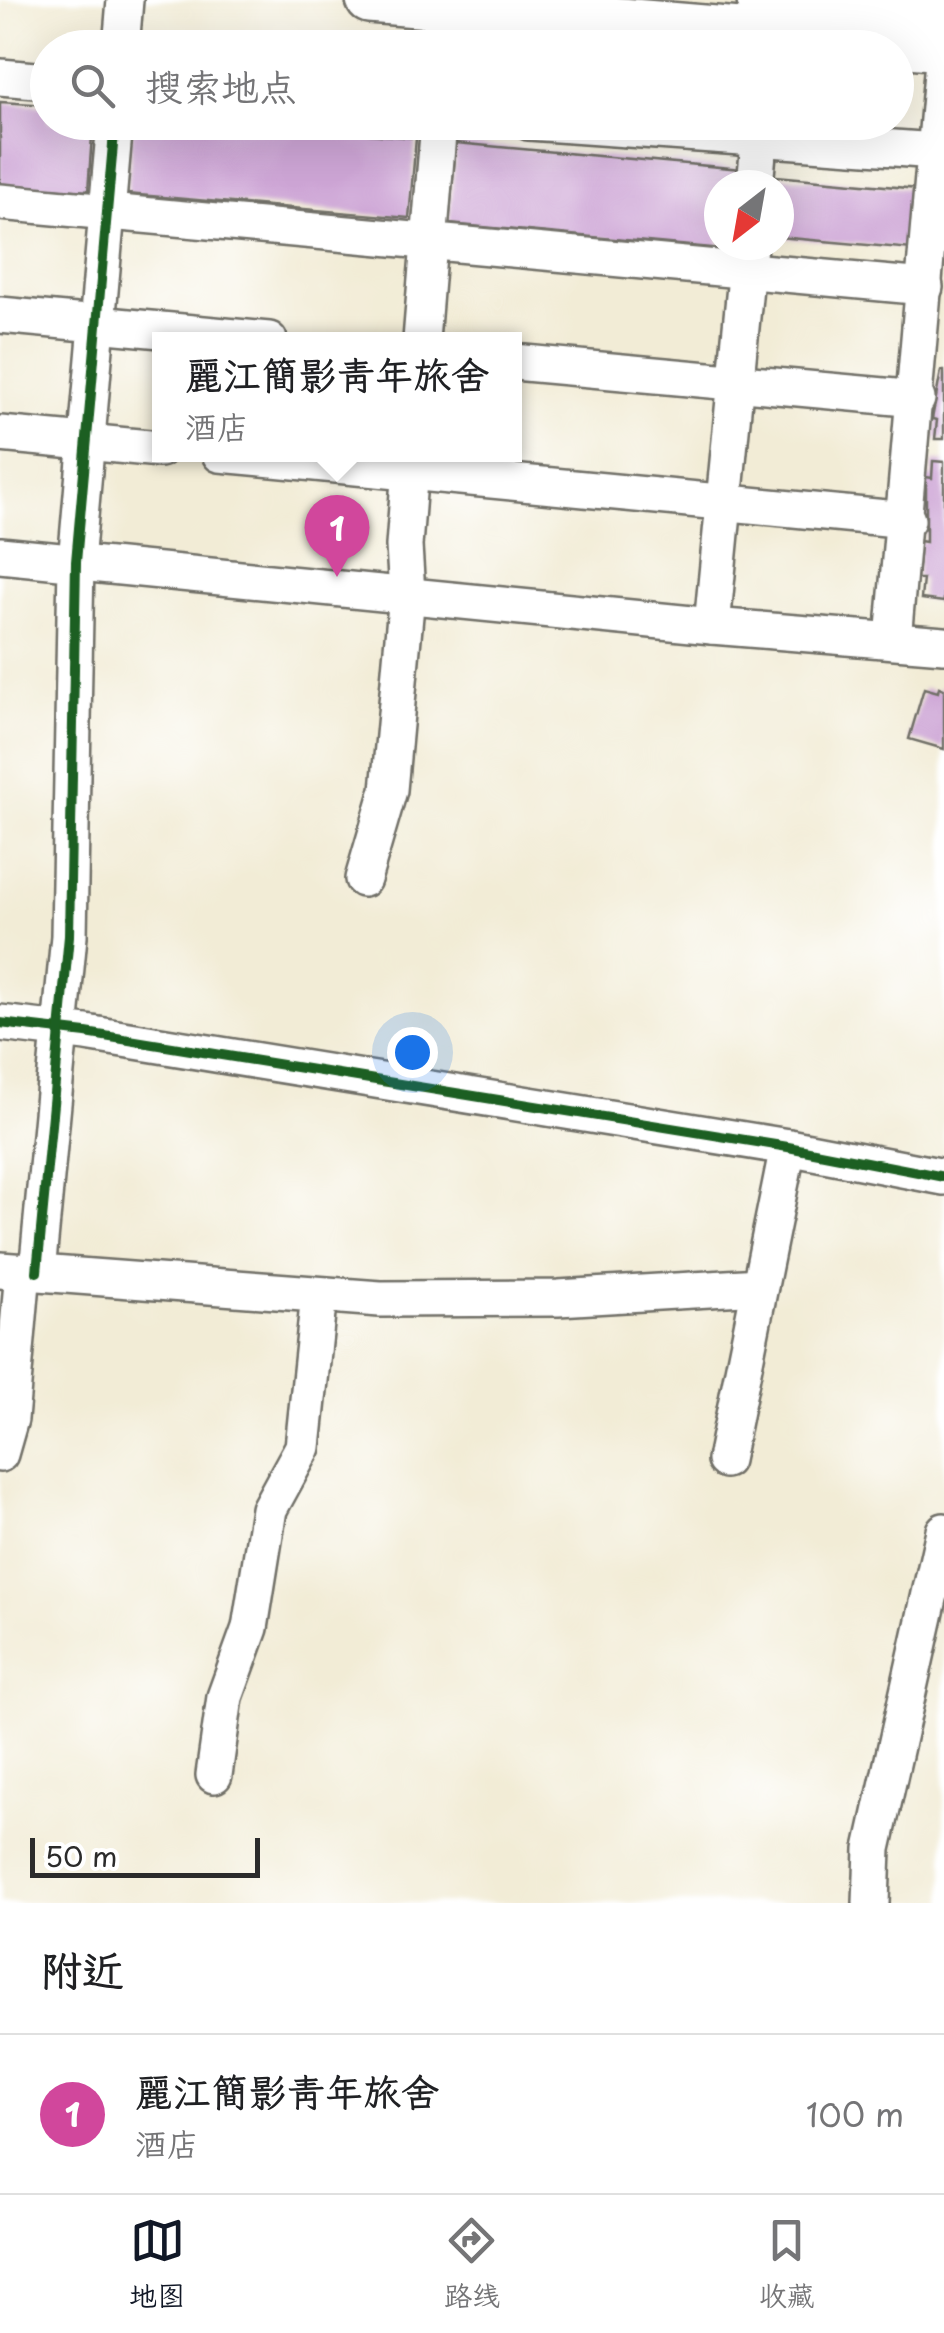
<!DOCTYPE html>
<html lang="zh">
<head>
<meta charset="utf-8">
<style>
	:root { --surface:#fff; --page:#f2f2f2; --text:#202124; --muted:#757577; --line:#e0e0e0; --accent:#111827 }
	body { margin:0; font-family:"Playpen Sans","LXGW WenKai TC",sans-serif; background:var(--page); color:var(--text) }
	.compass { position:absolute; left:704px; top:170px; width:90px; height:90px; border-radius:50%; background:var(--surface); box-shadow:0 10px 40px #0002; rotate:211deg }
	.scale { position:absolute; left:30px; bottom:25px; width:230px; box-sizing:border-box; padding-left:10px; border:5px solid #2b2b2b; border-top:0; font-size:28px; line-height:35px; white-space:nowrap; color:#2b2b2b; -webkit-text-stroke:8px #fff; paint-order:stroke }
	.you { position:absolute; left:412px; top:1052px; width:35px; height:35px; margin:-25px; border:8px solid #fff; border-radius:50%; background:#1a73e8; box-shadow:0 0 0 15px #1a73e833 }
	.badge { display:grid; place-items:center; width:65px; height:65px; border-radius:50%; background:var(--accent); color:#fff; font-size:32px; font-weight:700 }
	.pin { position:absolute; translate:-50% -82px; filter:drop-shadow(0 2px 5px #0008) }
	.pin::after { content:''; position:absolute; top:52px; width:35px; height:30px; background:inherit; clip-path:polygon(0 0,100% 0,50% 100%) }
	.popup { position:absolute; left:152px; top:332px; width:370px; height:130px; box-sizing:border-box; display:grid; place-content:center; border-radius:0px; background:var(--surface); filter:drop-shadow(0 2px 8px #0005); font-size:32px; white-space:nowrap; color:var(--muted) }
	.popup b { font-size:38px; color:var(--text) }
	.popup::after { content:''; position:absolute; left:50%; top:100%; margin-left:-20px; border:20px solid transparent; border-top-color:var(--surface) }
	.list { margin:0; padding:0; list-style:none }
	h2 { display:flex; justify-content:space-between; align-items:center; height:130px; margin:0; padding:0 40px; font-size:42px }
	h2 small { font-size:32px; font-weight:400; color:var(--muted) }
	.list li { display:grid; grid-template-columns:65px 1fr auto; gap:30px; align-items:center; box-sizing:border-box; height:160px; padding:0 40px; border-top:2px solid var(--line) }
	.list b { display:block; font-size:38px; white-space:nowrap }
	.list p { margin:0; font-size:32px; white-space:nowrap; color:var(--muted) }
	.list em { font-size:32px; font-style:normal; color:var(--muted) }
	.icon { flex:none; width:55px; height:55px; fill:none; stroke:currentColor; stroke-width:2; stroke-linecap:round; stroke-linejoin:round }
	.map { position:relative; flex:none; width:944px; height:1903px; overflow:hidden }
	.search { position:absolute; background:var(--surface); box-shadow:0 10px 40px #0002; left:30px; right:30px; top:30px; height:110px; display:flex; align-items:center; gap:25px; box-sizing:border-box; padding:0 35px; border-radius:55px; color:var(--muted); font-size:38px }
	.sheet { height:290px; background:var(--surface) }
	nav { display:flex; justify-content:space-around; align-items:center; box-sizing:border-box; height:140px; border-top:2px solid var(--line); background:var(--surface); font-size:28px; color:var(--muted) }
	nav a { display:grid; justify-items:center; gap:5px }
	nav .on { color:var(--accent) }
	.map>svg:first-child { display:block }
	.building { fill:#cda5d5 }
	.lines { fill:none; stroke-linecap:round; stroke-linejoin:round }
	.minor-casing { stroke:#716f67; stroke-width:40 }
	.major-casing { stroke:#716f67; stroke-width:50 }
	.minor { stroke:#fff; stroke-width:35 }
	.major { stroke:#fff; stroke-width:45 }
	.cycleway-casing { stroke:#fff; stroke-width:16 }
	.cycleway { stroke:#1b5e20; stroke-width:10 }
</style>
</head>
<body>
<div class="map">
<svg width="944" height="1903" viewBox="0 0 944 1903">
	<rect width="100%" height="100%" fill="#fff"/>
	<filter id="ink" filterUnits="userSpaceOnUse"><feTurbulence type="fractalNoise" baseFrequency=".01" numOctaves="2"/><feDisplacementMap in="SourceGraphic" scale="20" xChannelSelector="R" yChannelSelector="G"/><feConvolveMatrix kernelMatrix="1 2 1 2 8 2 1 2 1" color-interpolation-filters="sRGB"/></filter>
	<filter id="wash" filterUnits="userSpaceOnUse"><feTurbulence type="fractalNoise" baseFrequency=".0048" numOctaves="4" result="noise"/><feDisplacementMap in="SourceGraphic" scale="40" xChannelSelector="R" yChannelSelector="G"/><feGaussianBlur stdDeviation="2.25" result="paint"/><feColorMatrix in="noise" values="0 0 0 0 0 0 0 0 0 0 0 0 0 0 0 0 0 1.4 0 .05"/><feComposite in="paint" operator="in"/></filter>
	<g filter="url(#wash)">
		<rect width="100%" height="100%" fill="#f2ecd6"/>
		<g id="blocks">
			<!-- building -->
			<g class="building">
				<path d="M 0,102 L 48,105 L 48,122 L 93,122 L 88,191 L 0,185 Z"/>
				<path d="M 133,122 L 228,122 L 416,138 L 409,218 L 127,194 Z"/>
				<path d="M 456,143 L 741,169 L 740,185 L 719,185 L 719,245 L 735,245 L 734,250 L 449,224 Z"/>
				<path d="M 776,176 L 917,189 L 912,249 L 779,237 Z"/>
				<path d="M 941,371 L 944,371 L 944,439 L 935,439 L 937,420 L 932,419 Z"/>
				<path d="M 933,461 L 944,462 L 944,602 L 921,599 L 923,579 L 917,579 L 920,541 L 926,542 L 926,477 L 932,478 Z"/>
				<path d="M 939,687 L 944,689 L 944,749 L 909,739 L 924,688 L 938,692 Z"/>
			</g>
		</g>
	</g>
	<g filter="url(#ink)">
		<use href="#blocks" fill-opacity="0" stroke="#716f67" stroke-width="2.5"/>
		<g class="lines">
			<!-- minor casing -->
			<g class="minor-casing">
				<g id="minor">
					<path d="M 121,48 L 125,0"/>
					<path d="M 445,48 L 448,7"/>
					<path d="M 0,77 L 48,81"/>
					<path d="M 529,122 L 936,151"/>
					<path d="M 755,185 L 761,122"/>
					<path d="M 0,202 L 925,287"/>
					<path d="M 0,315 L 269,340"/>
					<path d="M 421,340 L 439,122"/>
					<path d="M 514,362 L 917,399"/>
					<path d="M 0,434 L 160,449"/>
					<path d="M 220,454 L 907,520"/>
					<path d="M 0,555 L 712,626 L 944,645"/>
					<path d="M 712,626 L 749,245"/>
					<path d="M 893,640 L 944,49"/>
					<path d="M 363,879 L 389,790 L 407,594 L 404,546 L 411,454"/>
					<path d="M 0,1023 L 86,1033 L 788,1147 L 944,1177"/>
					<path d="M 0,1270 L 380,1299 L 558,1298 L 760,1286"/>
					<path d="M 37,1272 L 69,936 L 76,562 L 115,122"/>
					<path d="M 0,1454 L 10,1419 L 23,1271"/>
					<path d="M 725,1460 L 788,1147"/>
					<path d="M 214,1775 L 225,1697 L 250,1628 L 269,1509 L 303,1447 L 319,1295"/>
					<path d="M 871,1903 L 873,1849 L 944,1531"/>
				</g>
			</g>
			<!-- major casing -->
			<g class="major-casing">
				<g id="major">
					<path d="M 369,0 L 944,48"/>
					<path d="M 760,0 L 944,14"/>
				</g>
			</g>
			<!-- minor -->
			<use href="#minor" class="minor"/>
			<!-- major -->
			<use href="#major" class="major"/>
			<!-- cycleway casing -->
			<g class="cycleway-casing">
				<g id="cycleway">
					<path d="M 0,1023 L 86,1033 L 788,1147 L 944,1177"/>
					<path d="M 37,1272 L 69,936 L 76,562 L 115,122"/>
				</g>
			</g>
			<!-- cycleway -->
			<use href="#cycleway" class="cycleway"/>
		</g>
	</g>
</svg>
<svg class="compass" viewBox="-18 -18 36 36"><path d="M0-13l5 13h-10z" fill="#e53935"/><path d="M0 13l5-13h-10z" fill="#757577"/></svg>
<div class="scale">50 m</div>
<div class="you"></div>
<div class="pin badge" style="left:337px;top:577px;background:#d1479c">1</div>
<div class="popup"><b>麗江簡影青年旅舍</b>酒店</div>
<div class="search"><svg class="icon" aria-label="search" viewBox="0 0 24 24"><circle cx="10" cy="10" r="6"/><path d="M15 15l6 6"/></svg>搜索地点</div>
</div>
<section class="sheet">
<h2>附近<small></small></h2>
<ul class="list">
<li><span class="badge" style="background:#d1479c">1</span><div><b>麗江簡影青年旅舍</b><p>酒店</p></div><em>100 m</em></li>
</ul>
</section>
<nav>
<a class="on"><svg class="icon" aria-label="map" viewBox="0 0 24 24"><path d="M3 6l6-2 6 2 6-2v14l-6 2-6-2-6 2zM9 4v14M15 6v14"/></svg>地图</a>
<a><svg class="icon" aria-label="directions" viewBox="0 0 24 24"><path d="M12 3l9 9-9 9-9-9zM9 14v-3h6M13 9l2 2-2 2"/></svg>路线</a>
<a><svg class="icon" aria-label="saved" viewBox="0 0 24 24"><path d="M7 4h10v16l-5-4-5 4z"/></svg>收藏</a>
</nav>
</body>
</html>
